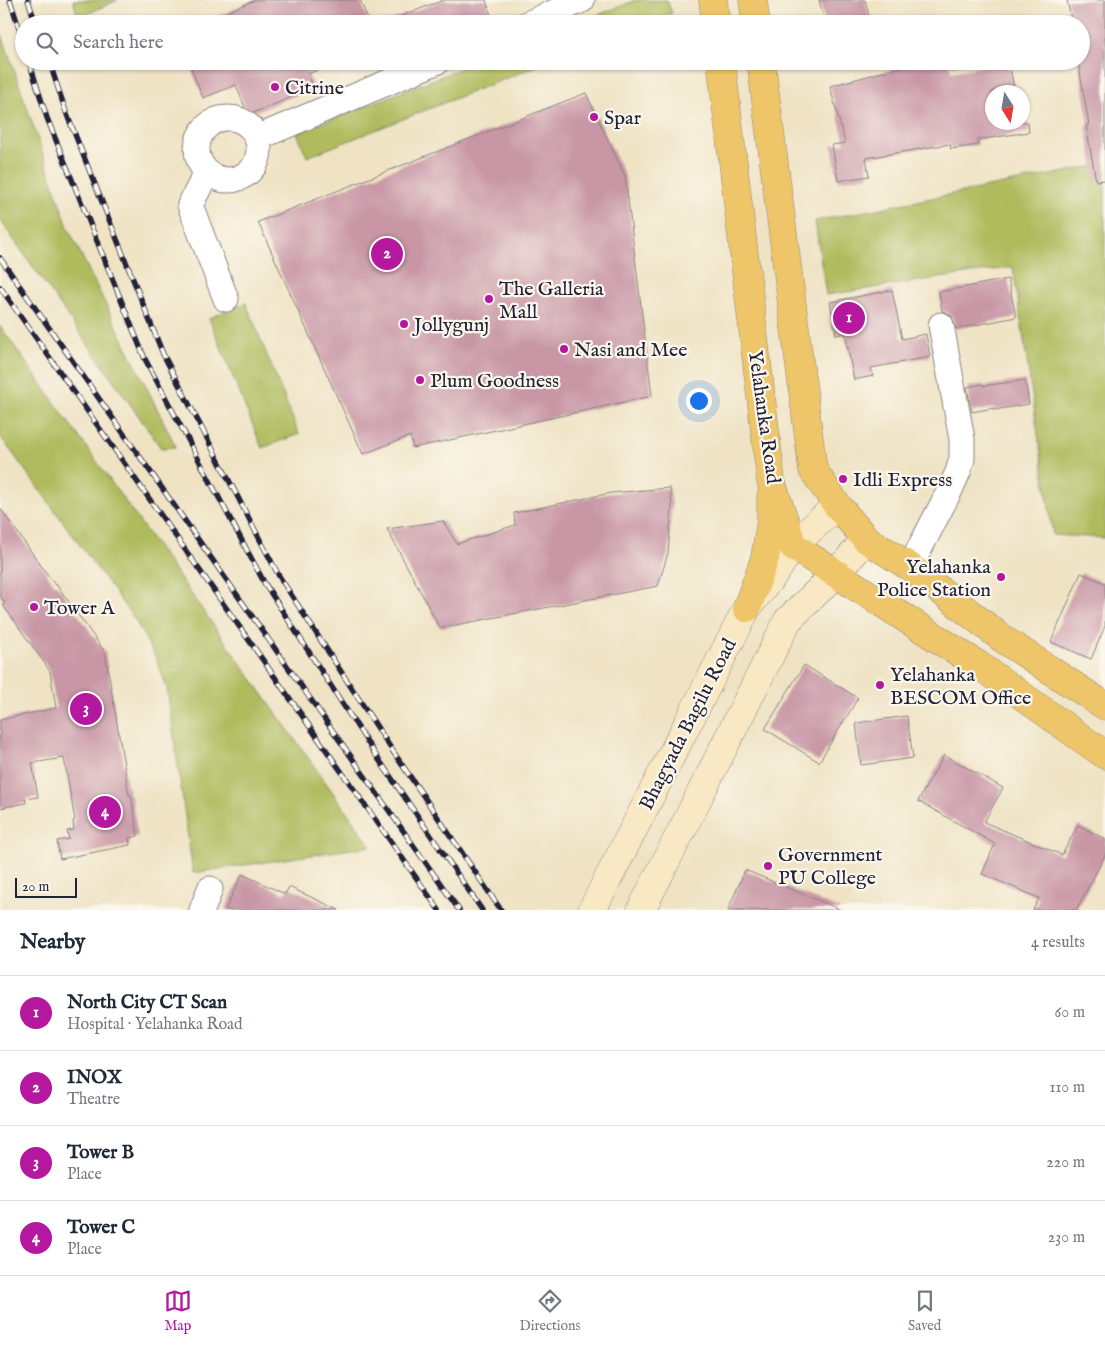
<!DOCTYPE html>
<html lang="en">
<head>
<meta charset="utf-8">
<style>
	:root { --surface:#fff; --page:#f6f6f7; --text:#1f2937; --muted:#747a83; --line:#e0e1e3; --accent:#b5179e }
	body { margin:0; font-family:"IM FELL English",serif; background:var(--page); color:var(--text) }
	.compass { position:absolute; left:985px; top:85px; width:45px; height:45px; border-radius:50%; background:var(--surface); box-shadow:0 1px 4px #0004; rotate:169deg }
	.scale { position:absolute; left:15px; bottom:12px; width:62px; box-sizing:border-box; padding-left:5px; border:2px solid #22223b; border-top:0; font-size:14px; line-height:18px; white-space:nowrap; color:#22223b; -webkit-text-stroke:4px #fbf7ec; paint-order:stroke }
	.you { position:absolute; left:698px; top:400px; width:18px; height:18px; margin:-12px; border:4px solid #fff; border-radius:50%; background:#1a73e8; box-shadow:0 0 0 8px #1a73e833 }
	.badge { display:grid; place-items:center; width:32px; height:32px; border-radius:50%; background:var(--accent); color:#fff; font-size:16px; font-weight:700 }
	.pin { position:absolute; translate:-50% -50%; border:2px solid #fff; box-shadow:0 1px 5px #0006 }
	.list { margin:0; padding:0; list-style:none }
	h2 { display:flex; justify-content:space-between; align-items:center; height:65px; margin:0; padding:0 20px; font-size:21px }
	h2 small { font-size:16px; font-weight:400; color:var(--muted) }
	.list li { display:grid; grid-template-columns:32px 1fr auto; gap:15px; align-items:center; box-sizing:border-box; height:75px; padding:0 20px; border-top:1px solid var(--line) }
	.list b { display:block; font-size:19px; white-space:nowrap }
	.list p { margin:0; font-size:16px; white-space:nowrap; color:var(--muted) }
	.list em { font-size:16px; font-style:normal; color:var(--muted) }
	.icon { flex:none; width:28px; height:28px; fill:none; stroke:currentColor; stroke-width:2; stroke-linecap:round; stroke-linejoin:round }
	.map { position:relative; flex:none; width:1105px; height:910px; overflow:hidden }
	.search { position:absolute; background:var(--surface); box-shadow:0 1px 4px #0004; left:15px; right:15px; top:15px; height:55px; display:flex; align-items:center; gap:12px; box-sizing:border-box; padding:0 18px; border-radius:28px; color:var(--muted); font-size:19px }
	.sheet { height:365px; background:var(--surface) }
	nav { display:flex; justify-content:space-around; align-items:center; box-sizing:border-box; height:70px; border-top:1px solid var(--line); background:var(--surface); font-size:14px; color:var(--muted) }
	nav a { display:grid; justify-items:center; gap:2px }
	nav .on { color:var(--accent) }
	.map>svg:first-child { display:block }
	.green { fill:#afbb5d; stroke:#686e4c }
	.building { fill:#c896a5 }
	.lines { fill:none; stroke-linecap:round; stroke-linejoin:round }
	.minor-casing { stroke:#888280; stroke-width:27 }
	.secondary-casing { stroke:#888280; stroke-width:29 }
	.primary-casing { stroke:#888280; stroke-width:29 }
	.minor { stroke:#fff; stroke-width:25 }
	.secondary { stroke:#f8e8c3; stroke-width:28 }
	.primary { stroke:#eec569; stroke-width:28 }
	.rail-casing { stroke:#22223b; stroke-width:5.5 }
	.rail { stroke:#fbf7ec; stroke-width:4; stroke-dasharray:11; stroke-linecap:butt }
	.poi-dot { fill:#b5179e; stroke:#fbf7ec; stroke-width:2 }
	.labels { text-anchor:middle; stroke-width:4.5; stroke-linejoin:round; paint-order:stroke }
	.poi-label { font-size:20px; fill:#22223b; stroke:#fbf7ec; text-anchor:start }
	.street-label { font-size:20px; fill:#22223b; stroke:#fbf7ec }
</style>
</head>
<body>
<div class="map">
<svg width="1105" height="910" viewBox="0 0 1105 910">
	<rect width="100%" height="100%" fill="#fbf7ec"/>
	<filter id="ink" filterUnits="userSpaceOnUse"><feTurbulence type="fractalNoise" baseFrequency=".02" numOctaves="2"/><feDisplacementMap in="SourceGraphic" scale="10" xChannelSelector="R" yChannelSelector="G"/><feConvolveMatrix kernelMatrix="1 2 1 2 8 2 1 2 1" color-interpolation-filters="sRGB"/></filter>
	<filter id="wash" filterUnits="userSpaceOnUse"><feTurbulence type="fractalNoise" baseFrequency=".0096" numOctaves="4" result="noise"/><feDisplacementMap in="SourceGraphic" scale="20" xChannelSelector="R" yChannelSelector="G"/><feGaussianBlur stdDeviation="1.12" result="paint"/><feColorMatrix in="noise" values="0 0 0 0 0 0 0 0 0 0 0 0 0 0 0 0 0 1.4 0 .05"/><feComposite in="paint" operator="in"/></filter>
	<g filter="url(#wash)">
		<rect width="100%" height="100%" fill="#efe3c4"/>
		<!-- green -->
		<g class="green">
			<path d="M 73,0 L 118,0 L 78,18 Z"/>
			<path d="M 636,0 L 667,0 L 672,13 L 645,24 L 575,24 Z"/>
			<path d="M 0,29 L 69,230 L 176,447 L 161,448 L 0,220 Z"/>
			<path d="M 480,61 L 550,61 L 307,157 L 297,133 Z"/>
			<path d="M 1105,164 L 1105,538 L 1053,535 L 1013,267 L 826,295 L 815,221 Z"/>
			<path d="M 246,303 L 299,434 L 262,448 L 209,318 Z"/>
			<path d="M 0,326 L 371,846 L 193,873 L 167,688 L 156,658 L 135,620 L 0,436 Z"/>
		</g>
		<g id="blocks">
			<!-- building -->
			<g class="building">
				<path d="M 255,0 L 360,0 L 370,24 L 313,24 L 309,15 L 287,24 L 199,24 Z"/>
				<path d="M 444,0 L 486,0 L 492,18 L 478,24 L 385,24 L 385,22 Z"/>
				<path d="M 819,0 L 865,0 L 871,24 L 826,24 Z"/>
				<path d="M 1067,0 L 1105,0 L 1105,180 L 1096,181 L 1086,125 L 1089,125 L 1078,61 L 1081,61 L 1081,24 L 1072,24 Z"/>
				<path d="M 188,61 L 337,61 L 338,62 L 308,74 L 314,88 L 248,115 L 236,85 L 203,98 Z"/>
				<path d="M 924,61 L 949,61 L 951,72 L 1009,62 L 1014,88 L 992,92 L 992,122 L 1028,122 L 1029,132 L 977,140 L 978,145 L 951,149 L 950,144 L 866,158 L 869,176 L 838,181 L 832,145 L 845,143 L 830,86 Z"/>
				<path d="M 586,93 L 625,176 L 652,396 L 413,448 L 410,436 L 363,454 L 258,222 Z"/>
				<path d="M 1008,279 L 1016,317 L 956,329 L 952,316 L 946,312 L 942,311 L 939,292 Z"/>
				<path d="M 892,290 L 902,339 L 926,334 L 930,357 L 871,368 L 873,376 L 854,380 L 845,333 L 836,335 L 830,302 Z"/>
				<path d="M 1025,380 L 1029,404 L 994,410 L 994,408 L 972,412 L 967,387 L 983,384 L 983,386 Z"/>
				<path d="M 670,488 L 672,505 L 668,553 L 658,586 L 440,628 L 387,529 L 443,521 L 457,544 L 515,525 L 514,513 L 611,493 Z"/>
				<path d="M 0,508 L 55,585 L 56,584 L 105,652 L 129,795 L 131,795 L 138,836 L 129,838 L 130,845 L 60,859 L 57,841 L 69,839 L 67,831 L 74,830 L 73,821 L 75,820 L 64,758 L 32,763 L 38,797 L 25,799 L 26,803 L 0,808 L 0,720 L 56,708 L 50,671 L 3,605 L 5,603 L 0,596 Z"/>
				<path d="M 1081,573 L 1105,583 L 1105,626 L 1091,659 L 1051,642 Z"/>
				<path d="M 804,665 L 858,698 L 819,762 L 765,729 Z"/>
				<path d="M 907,716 L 913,758 L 861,765 L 856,723 Z"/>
				<path d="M 944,755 L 1003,788 L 984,822 L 1062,855 L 1078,825 L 1105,839 L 1105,856 L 1076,910 L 1033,910 L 1039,898 L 982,874 L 995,844 L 918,801 Z"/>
				<path d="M 745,870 L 841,910 L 728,910 Z"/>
				<path d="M 242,874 L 285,894 L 289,887 L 339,910 L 225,910 Z"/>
			</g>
		</g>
	</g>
	<g filter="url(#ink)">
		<use href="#blocks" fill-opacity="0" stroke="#888280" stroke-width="1"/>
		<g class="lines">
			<!-- minor casing -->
			<g class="minor-casing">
				<g id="minor">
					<path d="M 527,24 L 582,0"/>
					<circle cx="228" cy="149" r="31"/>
					<path d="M 257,138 L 438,61"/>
					<path d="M 207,172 L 190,205 L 226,299"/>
					<path d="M 910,567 L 950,490 L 958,472 L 962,459 L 962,439 L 941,325"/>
					<path d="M 202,910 L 210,889"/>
				</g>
			</g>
			<!-- secondary casing -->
			<g class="secondary-casing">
				<g id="secondary">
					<path d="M 592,910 L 747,608 L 777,570 L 793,546 L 837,505"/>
					<path d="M 641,910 L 685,824 L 788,620 L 836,574 L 866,539"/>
				</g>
			</g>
			<!-- primary casing -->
			<g class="primary-casing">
				<g id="primary">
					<path d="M 713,0 L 716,24"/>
					<path d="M 753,0 L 756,24"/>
					<path d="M 721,61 L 771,481 L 793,546 L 983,668 L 1105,755"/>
					<path d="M 761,61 L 813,470 L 837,505 L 866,539 L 910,567 L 1003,639 L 1105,706"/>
					<path d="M 747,608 L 765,558 L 771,520 L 771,497"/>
				</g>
			</g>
			<!-- minor -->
			<use href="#minor" class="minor"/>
			<!-- secondary -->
			<use href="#secondary" class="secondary"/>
			<!-- primary -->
			<use href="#primary" class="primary"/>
			<!-- rail casing -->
			<g class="rail-casing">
				<g id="rail">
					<path d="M 10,0 L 24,43"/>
					<path d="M 28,0 L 36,24"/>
					<path d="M 29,61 L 47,118 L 145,359 L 265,584 L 375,754 L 482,910"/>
					<path d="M 49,61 L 66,112 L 163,354 L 279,576 L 390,747 L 501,910"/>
					<path d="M 0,258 L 459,910"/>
					<path d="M 0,287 L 439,910"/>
				</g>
			</g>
			<!-- rail -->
			<use href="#rail" class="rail"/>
		</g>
	</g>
	<!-- markers -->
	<g class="poi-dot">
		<circle cx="275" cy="87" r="5"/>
		<circle cx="594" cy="117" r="5"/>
		<circle cx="489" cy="299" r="5"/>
		<circle cx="404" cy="324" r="5"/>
		<circle cx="564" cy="349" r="5"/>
		<circle cx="420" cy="380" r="5"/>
		<circle cx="843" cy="479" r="5"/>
		<circle cx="1001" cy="577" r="5"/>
		<circle cx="34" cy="607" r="5"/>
		<circle cx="880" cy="685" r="5"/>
		<circle cx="768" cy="866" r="5"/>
	</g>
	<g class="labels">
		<!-- poi labels -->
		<g class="poi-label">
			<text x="285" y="94">Citrine</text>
			<text x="604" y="124">Spar</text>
			<text x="499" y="295">The Galleria<tspan x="499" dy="23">Mall</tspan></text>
			<text x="414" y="331">Jollygunj</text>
			<text x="574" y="356">Nasi and Mee</text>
			<text x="430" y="387">Plum Goodness</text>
			<text x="853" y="486">Idli Express</text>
			<text x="991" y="573" text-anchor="end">Yelahanka<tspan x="991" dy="23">Police Station</tspan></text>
			<text x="44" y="614">Tower A</text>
			<text x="890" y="681">Yelahanka<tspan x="890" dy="23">BESCOM Office</tspan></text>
			<text x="778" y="861">Government<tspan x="778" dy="23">PU College</tspan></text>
		</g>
		<!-- street labels -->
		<g class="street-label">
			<text transform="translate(765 417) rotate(82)" y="7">Yelahanka Road</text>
			<text transform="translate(687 724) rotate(-63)" y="7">Bhagyada Bagilu Road</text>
		</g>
	</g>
</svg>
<svg class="compass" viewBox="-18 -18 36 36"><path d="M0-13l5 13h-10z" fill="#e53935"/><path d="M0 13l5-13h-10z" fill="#747a83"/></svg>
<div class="scale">20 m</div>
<div class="you"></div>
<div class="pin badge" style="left:849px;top:318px">1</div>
<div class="pin badge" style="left:387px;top:254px">2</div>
<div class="pin badge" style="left:86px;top:709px">3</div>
<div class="pin badge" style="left:105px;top:812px">4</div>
<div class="search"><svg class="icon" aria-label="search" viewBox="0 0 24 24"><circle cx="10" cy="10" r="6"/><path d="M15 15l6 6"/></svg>Search here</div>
</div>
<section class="sheet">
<h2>Nearby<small>4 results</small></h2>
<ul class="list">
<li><span class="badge">1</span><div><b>North City CT Scan</b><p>Hospital · Yelahanka Road</p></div><em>60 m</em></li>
<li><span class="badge">2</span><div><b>INOX</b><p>Theatre</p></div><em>110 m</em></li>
<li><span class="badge">3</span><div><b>Tower B</b><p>Place</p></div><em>220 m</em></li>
<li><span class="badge">4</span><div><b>Tower C</b><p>Place</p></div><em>230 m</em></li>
</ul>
</section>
<nav>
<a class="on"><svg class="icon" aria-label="map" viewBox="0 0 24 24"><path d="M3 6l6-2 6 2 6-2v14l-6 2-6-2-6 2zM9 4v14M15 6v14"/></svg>Map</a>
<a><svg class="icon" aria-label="directions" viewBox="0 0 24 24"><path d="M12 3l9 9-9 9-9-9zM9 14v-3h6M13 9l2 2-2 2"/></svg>Directions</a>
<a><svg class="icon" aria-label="saved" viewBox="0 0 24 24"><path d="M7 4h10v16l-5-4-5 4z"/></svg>Saved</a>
</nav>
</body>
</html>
